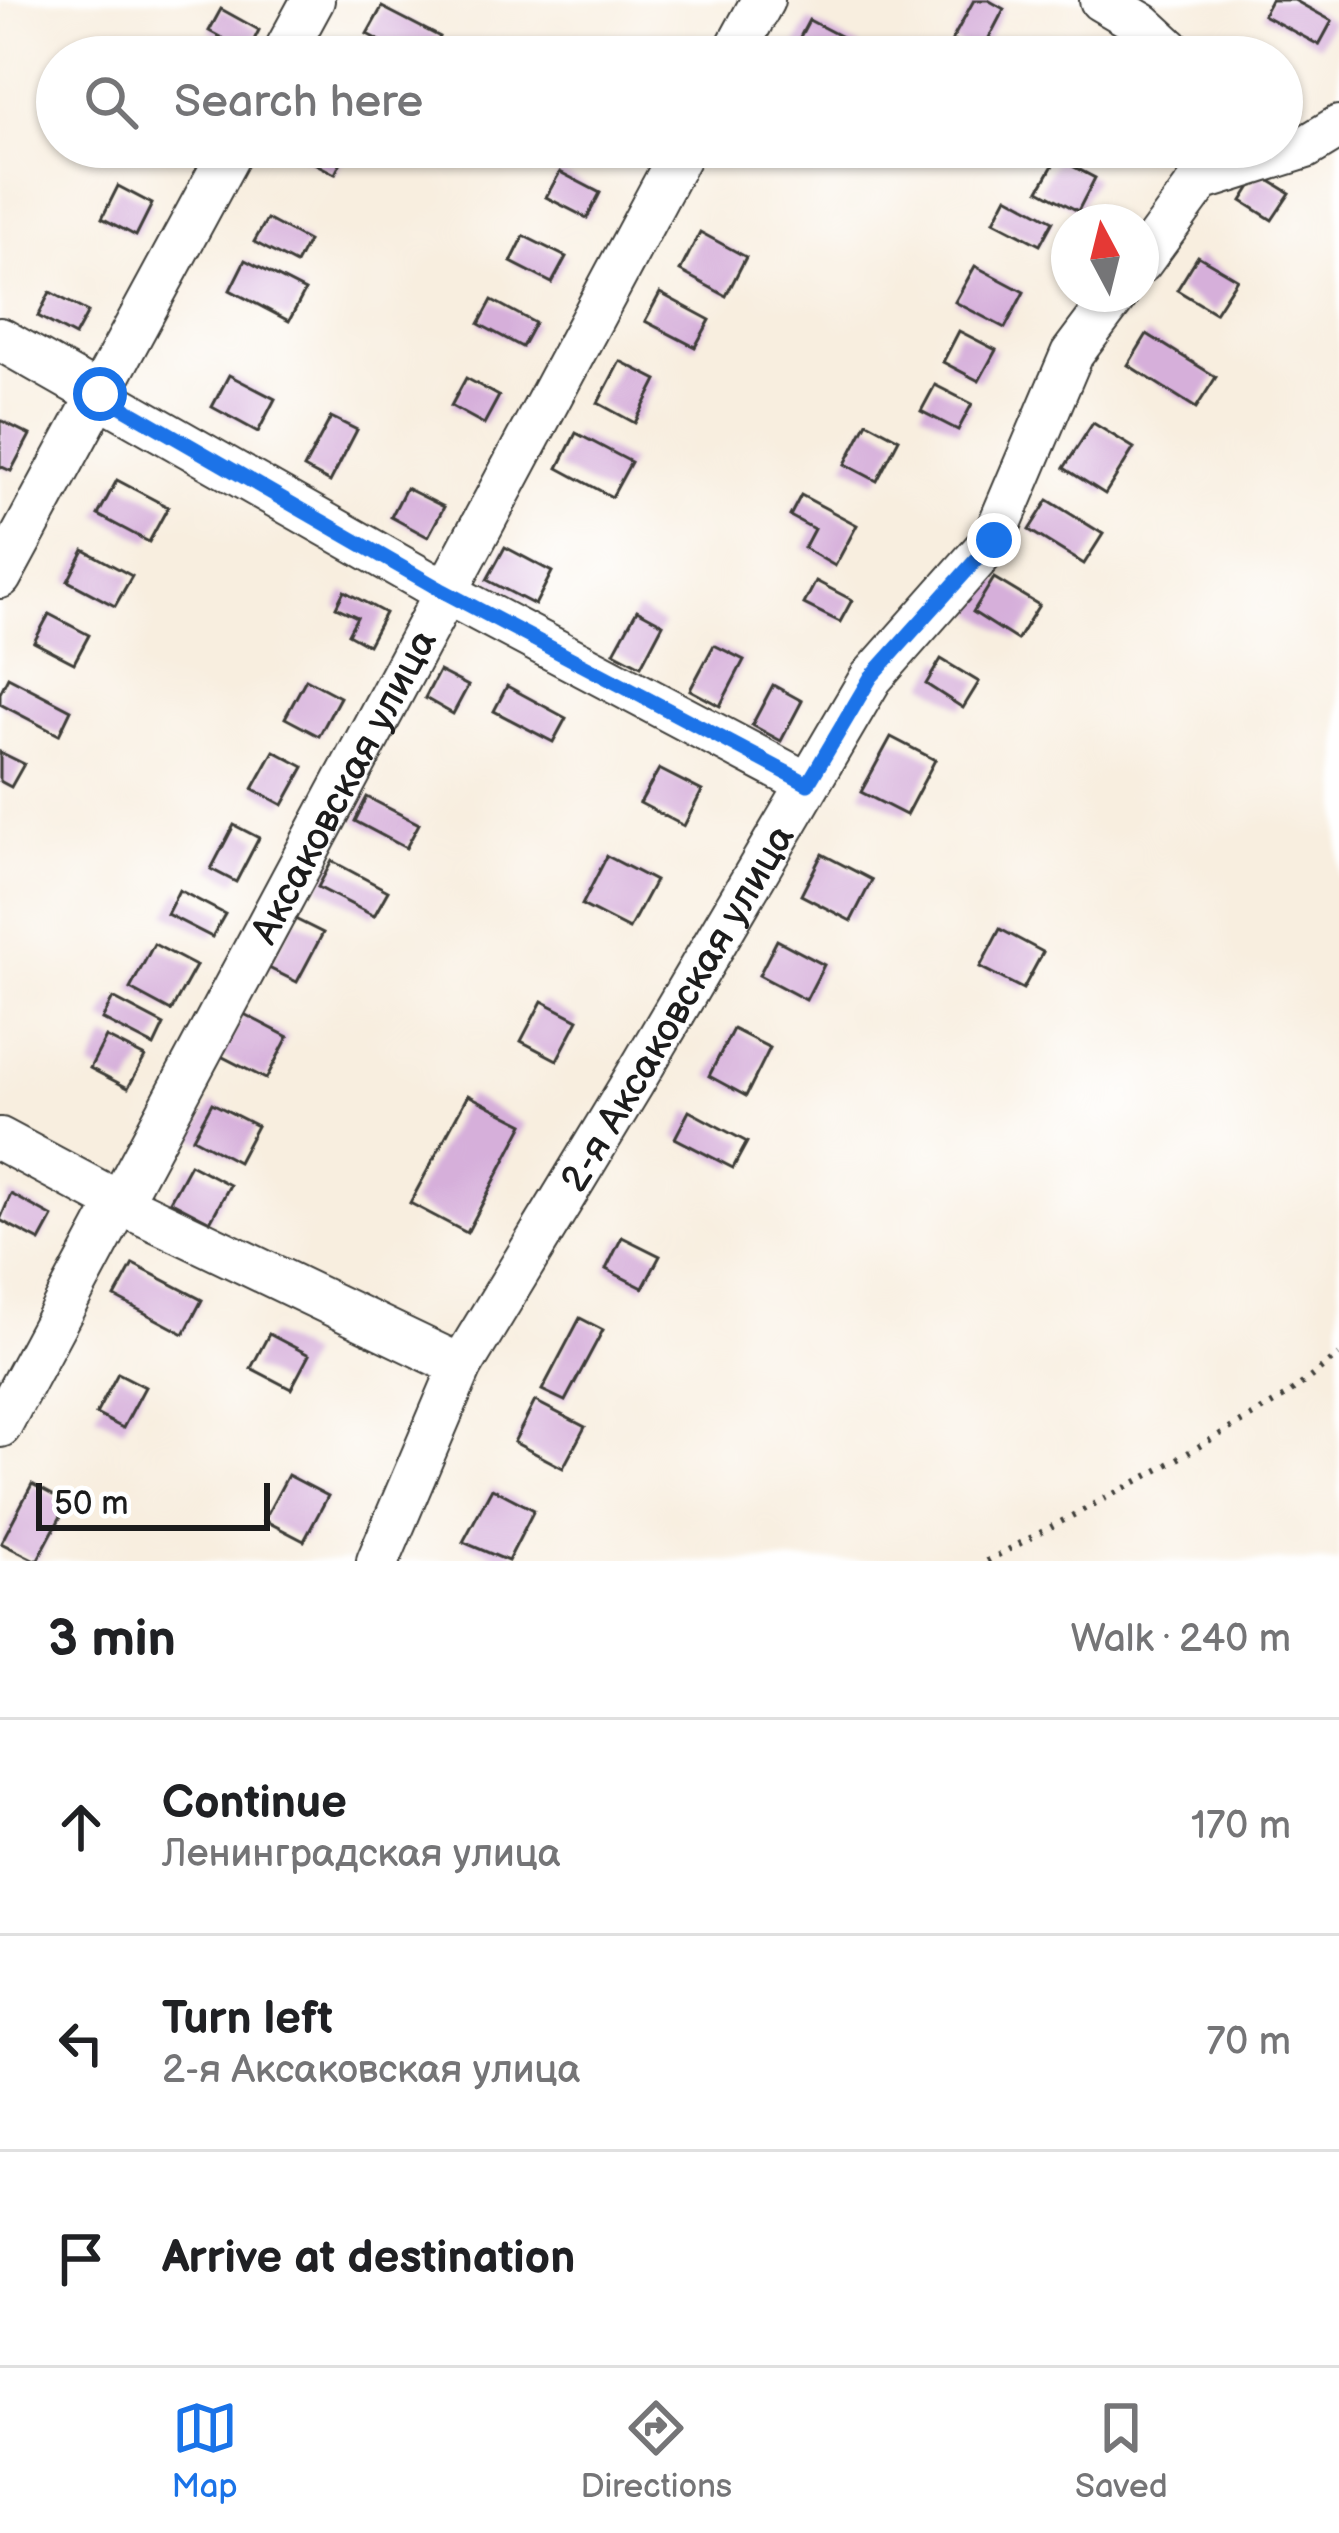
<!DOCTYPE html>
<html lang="en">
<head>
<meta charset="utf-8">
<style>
	:root { --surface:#fff; --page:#f6f6f6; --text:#202124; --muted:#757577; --line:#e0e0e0; --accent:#1a73e8 }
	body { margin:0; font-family:"Balsamiq Sans",sans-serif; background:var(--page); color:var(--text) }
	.compass { position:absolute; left:1051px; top:204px; width:108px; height:108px; border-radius:50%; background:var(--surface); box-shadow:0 3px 9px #0004; rotate:353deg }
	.scale { position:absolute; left:36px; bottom:30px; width:234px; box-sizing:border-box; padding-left:12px; border:6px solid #1c1c1c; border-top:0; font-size:33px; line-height:42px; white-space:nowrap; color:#1c1c1c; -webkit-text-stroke:9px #fff; paint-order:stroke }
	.stop { position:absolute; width:36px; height:36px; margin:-27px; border:9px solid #1a73e8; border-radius:50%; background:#fff }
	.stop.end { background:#1a73e8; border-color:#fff; box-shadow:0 3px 12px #0008 }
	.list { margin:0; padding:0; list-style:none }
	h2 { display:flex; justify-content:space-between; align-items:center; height:156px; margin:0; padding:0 48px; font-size:51px }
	h2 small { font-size:39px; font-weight:400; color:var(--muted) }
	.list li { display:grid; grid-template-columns:78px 1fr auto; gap:36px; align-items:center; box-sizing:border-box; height:216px; padding:0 48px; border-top:3px solid var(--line) }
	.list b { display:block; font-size:45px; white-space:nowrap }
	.list p { margin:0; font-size:39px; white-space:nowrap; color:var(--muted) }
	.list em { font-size:39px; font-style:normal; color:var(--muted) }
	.icon { flex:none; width:66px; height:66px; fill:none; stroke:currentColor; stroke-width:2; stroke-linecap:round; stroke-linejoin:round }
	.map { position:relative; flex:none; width:1339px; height:1561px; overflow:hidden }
	.search { position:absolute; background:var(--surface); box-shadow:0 3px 9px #0004; left:36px; right:36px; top:36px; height:132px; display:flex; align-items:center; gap:30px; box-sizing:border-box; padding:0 42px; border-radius:66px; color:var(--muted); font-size:45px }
	.sheet { height:804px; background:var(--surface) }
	nav { display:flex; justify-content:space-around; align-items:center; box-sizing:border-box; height:168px; border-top:3px solid var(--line); background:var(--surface); font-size:33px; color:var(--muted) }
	nav a { display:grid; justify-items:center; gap:6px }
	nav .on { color:var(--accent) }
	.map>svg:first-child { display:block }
	.building { fill:#d6afda }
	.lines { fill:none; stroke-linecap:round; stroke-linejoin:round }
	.minor-casing { stroke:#3d3c39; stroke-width:46 }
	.path { stroke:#3d3c39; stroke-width:6; stroke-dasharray:3 9; stroke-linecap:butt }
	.minor { stroke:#fff; stroke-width:42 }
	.route { stroke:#1a73e8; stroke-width:15 }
	.labels { text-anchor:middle; stroke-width:9; stroke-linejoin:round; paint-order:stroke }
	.street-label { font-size:39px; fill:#1c1c1c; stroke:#fff }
</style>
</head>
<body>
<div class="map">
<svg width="1339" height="1561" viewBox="0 0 1339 1561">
	<rect width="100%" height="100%" fill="#fff"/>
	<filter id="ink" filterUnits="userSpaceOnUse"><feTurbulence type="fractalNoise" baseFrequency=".00833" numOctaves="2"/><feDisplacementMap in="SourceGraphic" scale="24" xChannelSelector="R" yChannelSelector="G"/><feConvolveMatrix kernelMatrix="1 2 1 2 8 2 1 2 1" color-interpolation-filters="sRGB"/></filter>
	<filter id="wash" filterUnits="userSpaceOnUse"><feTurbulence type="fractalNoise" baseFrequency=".004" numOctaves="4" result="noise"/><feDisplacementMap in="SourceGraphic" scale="48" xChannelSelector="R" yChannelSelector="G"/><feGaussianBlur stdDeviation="2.7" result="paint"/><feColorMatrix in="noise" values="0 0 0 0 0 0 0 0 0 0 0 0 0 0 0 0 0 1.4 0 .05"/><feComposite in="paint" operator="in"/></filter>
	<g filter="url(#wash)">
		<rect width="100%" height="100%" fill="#f8eedf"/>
		<g id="blocks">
			<!-- building -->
			<g class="building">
				<path d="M 974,0 L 988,0 L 1004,9 L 980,55 L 952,40 Z"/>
				<path d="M 1271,0 L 1294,0 L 1332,21 L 1319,45 L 1263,15 Z"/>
				<path d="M 382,7 L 440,37 L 430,57 L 410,57 L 367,34 Z"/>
				<path d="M 221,9 L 259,30 L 248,52 L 209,31 Z"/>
				<path d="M 809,20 L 861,47 L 856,57 L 803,57 L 792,52 Z"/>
				<path d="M 1061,39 L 1096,57 L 1052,57 Z"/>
				<path d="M 305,147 L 338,147 L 346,152 L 335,174 L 301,156 Z"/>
				<path d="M 1057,158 L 1095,178 L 1078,211 L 1039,190 Z"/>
				<path d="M 560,172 L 600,193 L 587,218 L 546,197 Z"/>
				<path d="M 1259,174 L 1290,193 L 1272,220 L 1242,201 Z"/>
				<path d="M 118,186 L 152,204 L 136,236 L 102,218 Z"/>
				<path d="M 1007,196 L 1053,221 L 1040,245 L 994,221 Z"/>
				<path d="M 267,219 L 308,241 L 296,264 L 254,242 Z"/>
				<path d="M 700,232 L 746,257 L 726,296 L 680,271 Z"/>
				<path d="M 524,236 L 566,257 L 552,283 L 511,262 Z"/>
				<path d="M 1198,256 L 1237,279 L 1215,313 L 1177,290 Z"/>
				<path d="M 245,260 L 305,291 L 289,321 L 230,290 Z"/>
				<path d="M 975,266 L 1024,292 L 1005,328 L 955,302 Z"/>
				<path d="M 50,292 L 88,312 L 75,336 L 38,316 Z"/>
				<path d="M 660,293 L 710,320 L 695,347 L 645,321 Z"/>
				<path d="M 492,300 L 535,323 L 522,347 L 479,324 Z"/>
				<path d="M 959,331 L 996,350 L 979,381 L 943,362 Z"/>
				<path d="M 1147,334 L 1216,377 L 1196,408 L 1128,365 Z"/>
				<path d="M 620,361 L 657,380 L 635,423 L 598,403 Z"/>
				<path d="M 229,375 L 275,399 L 258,432 L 212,407 Z"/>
				<path d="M 466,378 L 499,396 L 484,424 L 451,406 Z"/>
				<path d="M 935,385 L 972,404 L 958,430 L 921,411 Z"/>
				<path d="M 331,417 L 357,430 L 330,482 L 304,468 Z"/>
				<path d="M 0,420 L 30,435 L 11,471 L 0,466 Z"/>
				<path d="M 867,422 L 899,439 L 877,481 L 845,464 Z"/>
				<path d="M 1093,423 L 1134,448 L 1105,494 L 1064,468 Z"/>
				<path d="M 576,433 L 631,462 L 612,497 L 558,468 Z"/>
				<path d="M 117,480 L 168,507 L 149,542 L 98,515 Z"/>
				<path d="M 406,488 L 444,507 L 428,537 L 391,517 Z"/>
				<path d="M 801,495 L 857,525 L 835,566 L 804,548 L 814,529 L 790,516 Z"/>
				<path d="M 1048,500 L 1103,534 L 1084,564 L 1029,530 Z"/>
				<path d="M 505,547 L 552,572 L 535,605 L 487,580 Z"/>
				<path d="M 84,550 L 132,576 L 115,606 L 68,581 Z"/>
				<path d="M 994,578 L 1039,605 L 1017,640 L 973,612 Z"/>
				<path d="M 816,581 L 852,600 L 840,622 L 804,604 Z"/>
				<path d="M 344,591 L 385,613 L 368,645 L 348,634 L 357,617 L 336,607 Z"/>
				<path d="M 637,610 L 663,624 L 641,666 L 614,652 Z"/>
				<path d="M 49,614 L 89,635 L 74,663 L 34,642 Z"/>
				<path d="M 714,645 L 744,660 L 720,706 L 690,690 Z"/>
				<path d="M 941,659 L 979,682 L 963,708 L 926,684 Z"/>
				<path d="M 439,671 L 468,686 L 453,714 L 425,698 Z"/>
				<path d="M 8,677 L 71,710 L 59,735 L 0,704 L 0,693 Z"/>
				<path d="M 306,679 L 340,697 L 319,736 L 285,718 Z"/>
				<path d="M 773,685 L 802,701 L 781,741 L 752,725 Z"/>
				<path d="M 507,686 L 566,718 L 553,742 L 494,711 Z"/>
				<path d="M 891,737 L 935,760 L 906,815 L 861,792 Z"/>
				<path d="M 274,751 L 304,767 L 283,805 L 253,789 Z"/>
				<path d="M 0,752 L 24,764 L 11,787 L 0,781 Z"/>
				<path d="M 659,769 L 702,791 L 684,826 L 640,803 Z"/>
				<path d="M 367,797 L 419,824 L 406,848 L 355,821 Z"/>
				<path d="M 234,825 L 259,838 L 236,882 L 211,869 Z"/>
				<path d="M 822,854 L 872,880 L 851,921 L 801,895 Z"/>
				<path d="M 607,856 L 655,881 L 629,929 L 582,905 Z"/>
				<path d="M 332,861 L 388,891 L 374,916 L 318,887 Z"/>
				<path d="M 179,890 L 225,914 L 212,937 L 167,914 Z"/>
				<path d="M 295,919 L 323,933 L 297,982 L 269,968 Z"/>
				<path d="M 1000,929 L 1043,952 L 1023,989 L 980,967 Z"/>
				<path d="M 777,940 L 824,965 L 806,1000 L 759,975 Z"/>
				<path d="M 154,944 L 196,966 L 171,1011 L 130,989 Z"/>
				<path d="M 113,998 L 164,1025 L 154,1046 L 102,1019 Z"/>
				<path d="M 542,1001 L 578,1020 L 557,1060 L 521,1041 Z"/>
				<path d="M 244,1014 L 288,1037 L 266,1079 L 221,1056 Z"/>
				<path d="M 733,1029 L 770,1048 L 746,1096 L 709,1076 Z"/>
				<path d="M 106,1037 L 145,1057 L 128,1088 L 90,1068 Z"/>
				<path d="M 468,1095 L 524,1124 L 467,1233 L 410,1203 Z"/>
				<path d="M 212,1103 L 257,1126 L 238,1162 L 193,1138 Z"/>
				<path d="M 689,1111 L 747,1142 L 733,1168 L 675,1138 Z"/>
				<path d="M 190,1164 L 230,1185 L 210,1222 L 170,1201 Z"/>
				<path d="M 11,1194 L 53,1217 L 40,1241 L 0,1220 Z"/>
				<path d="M 622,1237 L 660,1256 L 643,1288 L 606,1269 Z"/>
				<path d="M 133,1264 L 202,1300 L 184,1334 L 115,1297 Z"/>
				<path d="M 580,1318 L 603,1330 L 565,1401 L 542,1390 Z"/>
				<path d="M 269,1334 L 309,1355 L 291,1389 L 251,1368 Z"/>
				<path d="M 118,1373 L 145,1387 L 123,1428 L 96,1414 Z"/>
				<path d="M 535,1401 L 585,1427 L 563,1468 L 514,1442 Z"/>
				<path d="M 288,1475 L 328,1496 L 304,1541 L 264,1520 Z"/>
				<path d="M 32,1484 L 68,1503 L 37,1561 L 1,1543 Z"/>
				<path d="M 492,1488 L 534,1510 L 508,1561 L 463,1542 Z"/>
			</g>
		</g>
	</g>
	<g filter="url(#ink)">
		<use href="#blocks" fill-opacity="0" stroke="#3d3c39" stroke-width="3"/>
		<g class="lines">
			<!-- minor casing -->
			<g class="minor-casing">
				<g id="minor">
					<path d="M 1101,0 L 1142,24 L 1178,57"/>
					<path d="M 282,57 L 313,0"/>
					<path d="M 732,57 L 763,0"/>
					<path d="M 1141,262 L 1201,180 L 1306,147 L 1339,127"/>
					<path d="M 0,339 L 443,591 L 808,784"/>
					<path d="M 0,577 L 233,147"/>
					<path d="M 0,1139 L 118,1202 L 461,1366"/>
					<path id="s1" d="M 0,1426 L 684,147"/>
					<path id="s2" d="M 378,1561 L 461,1366 L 632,1084 L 871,678 L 993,540 L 1072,354 L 1117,294"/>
				</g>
			</g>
			<!-- path -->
			<path class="path" d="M 987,1561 L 1160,1469 L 1286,1396 L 1339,1355"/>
			<!-- minor -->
			<use href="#minor" class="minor"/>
		</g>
	</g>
	<g class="lines" filter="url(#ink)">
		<!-- route -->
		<path class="route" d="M 100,394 L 443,591 L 808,784 L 871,677 L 994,540"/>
	</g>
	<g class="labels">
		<!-- street labels -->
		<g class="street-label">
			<text dy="14" stroke="none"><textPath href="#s1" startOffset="726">Аксаковская улица</textPath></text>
			<text dy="14" stroke="none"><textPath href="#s2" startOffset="630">2-я Аксаковская улица</textPath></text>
		</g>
	</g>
</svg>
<svg class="compass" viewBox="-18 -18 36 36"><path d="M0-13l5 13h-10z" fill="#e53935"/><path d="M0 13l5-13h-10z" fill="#757577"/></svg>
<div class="scale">50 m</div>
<div class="stop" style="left:100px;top:394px"></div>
<div class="stop end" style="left:994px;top:540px"></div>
<div class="search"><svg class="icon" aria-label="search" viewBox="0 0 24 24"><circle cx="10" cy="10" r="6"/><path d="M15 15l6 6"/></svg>Search here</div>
</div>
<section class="sheet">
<h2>3 min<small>Walk · 240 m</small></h2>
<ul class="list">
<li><svg class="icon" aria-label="ahead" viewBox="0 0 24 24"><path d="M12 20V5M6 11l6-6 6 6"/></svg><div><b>Continue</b><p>Ленинградская улица</p></div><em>170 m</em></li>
<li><svg class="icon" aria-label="left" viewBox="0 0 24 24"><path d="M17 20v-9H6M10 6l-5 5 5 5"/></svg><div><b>Turn left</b><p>2-я Аксаковская улица</p></div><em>70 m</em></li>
<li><svg class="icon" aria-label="arrive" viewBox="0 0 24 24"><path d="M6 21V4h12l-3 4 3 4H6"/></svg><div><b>Arrive at destination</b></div></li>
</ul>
</section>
<nav>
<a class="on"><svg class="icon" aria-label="map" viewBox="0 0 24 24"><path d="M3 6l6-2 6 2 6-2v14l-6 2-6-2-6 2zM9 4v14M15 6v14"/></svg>Map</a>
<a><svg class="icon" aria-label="directions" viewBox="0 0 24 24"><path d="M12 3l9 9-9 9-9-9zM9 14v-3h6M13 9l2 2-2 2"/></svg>Directions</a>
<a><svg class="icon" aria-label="saved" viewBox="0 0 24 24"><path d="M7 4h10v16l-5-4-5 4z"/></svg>Saved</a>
</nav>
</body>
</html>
